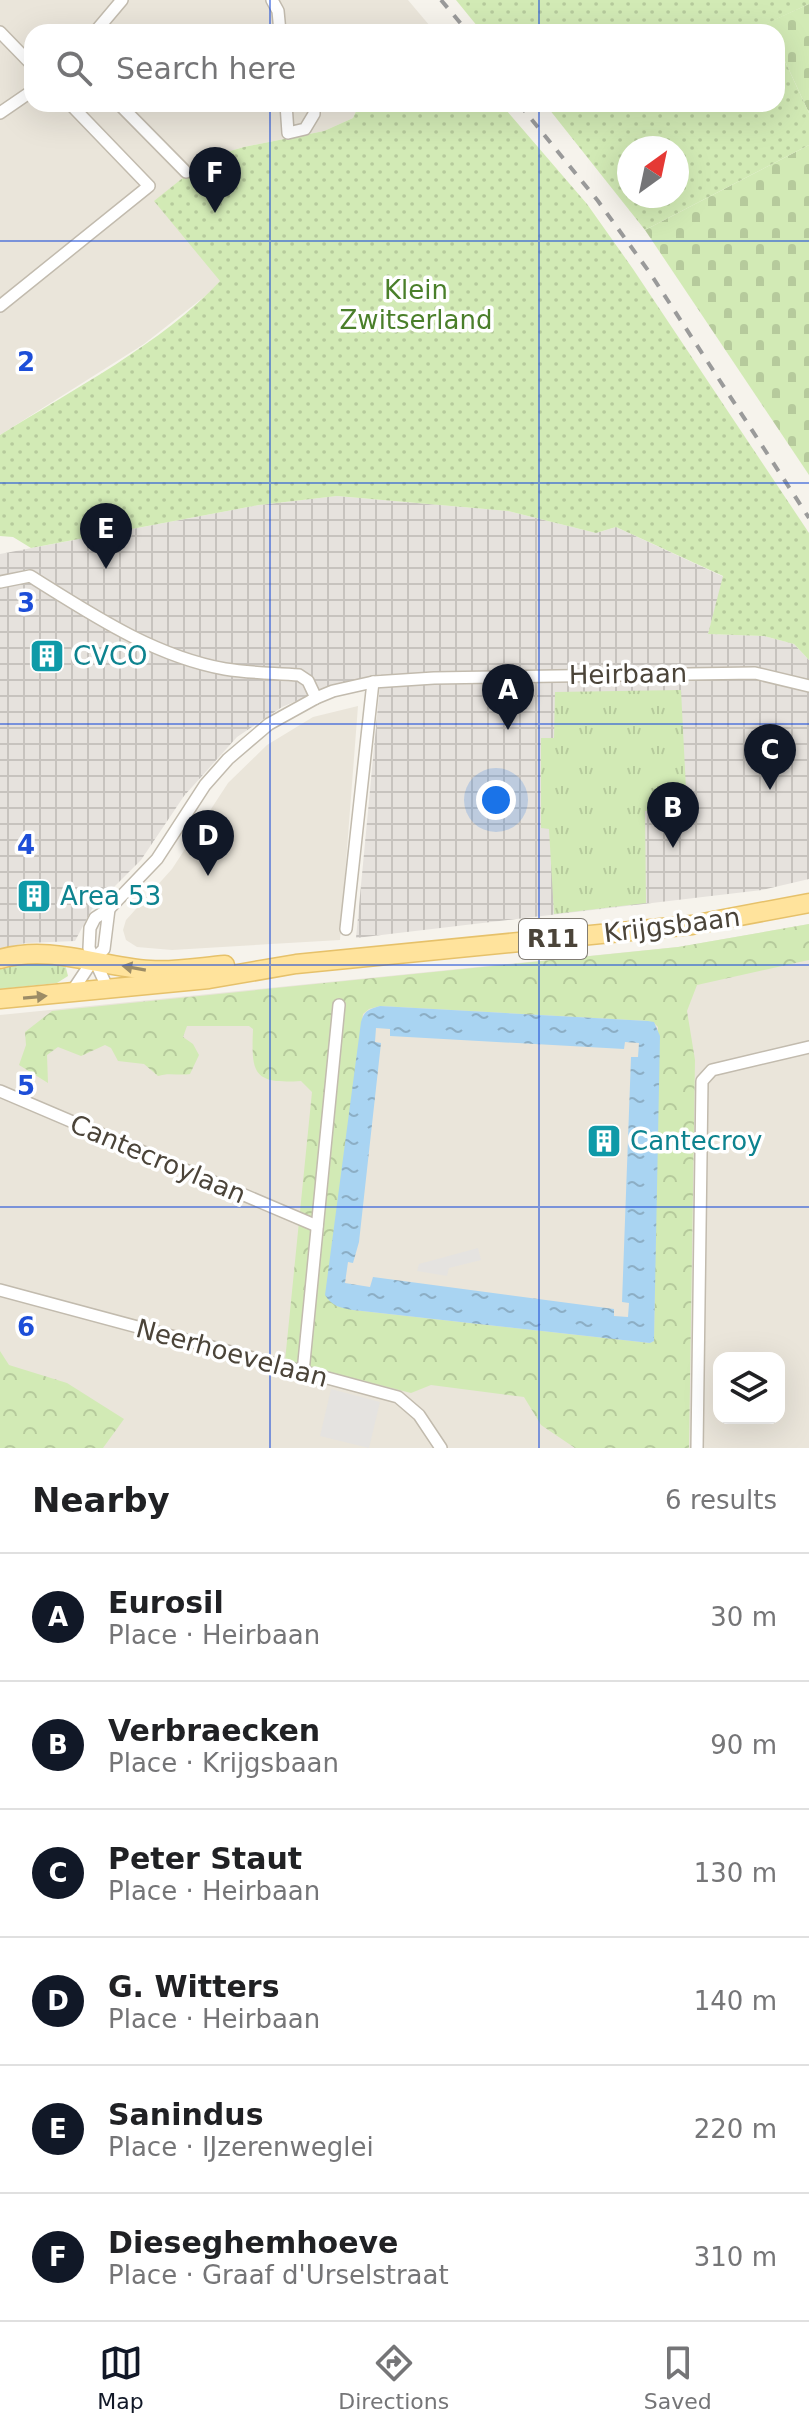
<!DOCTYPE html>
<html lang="en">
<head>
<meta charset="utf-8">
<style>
	:root { --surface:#fff; --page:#f2f2f2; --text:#202124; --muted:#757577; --line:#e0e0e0; --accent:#111827 }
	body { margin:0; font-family:"DejaVu Sans",sans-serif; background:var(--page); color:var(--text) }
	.controls { position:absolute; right:24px; bottom:24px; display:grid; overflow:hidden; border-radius:16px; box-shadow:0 8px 32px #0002 }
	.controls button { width:72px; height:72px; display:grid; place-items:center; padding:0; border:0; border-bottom:2px solid var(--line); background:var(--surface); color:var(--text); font:40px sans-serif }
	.compass { position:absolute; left:617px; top:136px; width:72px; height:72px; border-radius:50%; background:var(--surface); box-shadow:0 8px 32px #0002; rotate:33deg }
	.you { position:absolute; left:496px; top:800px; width:28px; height:28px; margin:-20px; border:6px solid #fff; border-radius:50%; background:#1a73e8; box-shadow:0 0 0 12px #1a73e833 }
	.badge { display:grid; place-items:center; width:52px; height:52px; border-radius:50%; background:var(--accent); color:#fff; font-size:26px; font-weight:700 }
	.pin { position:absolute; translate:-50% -66px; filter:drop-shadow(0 2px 4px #0008) }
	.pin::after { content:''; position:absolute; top:42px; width:28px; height:24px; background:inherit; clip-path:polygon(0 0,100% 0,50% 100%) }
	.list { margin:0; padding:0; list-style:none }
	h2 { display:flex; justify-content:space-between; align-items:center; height:104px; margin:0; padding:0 32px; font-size:34px }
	h2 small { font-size:26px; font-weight:400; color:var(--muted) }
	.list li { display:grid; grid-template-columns:52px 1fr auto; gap:24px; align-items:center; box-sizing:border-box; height:128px; padding:0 32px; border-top:2px solid var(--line) }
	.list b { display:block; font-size:30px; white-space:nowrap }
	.list p { margin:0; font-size:26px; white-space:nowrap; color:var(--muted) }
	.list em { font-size:26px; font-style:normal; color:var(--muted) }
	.icon { flex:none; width:44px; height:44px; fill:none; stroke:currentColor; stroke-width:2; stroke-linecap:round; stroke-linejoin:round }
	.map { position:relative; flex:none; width:809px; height:1448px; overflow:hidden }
	.search { position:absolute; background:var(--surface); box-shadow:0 8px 32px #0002; left:24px; right:24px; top:24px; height:88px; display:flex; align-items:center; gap:20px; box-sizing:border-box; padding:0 28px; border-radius:24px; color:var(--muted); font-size:30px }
	.sheet { height:872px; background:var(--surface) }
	nav { display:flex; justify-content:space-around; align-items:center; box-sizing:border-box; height:112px; border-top:2px solid var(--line); background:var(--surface); font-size:22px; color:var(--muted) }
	nav a { display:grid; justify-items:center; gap:4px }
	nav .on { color:var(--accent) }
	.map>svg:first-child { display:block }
	.residential { fill:#eae5da; fill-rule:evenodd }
	.industrial { fill:url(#industrial-grid) }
	.grass { fill:url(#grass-tufts) }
	.forest { fill:url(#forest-crowns); fill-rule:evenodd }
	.cemetery { fill:url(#cemetery-stones) }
	.park { fill:url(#park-dots); fill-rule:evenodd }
	.parking { fill:#e5e3e0 }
	.water { fill:url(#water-ripples); fill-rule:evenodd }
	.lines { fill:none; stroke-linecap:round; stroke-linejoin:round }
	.street-casing { stroke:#c2bbae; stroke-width:14 }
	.primary-casing { stroke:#e6c16a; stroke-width:21 }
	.street { stroke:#fff; stroke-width:11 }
	.primary { stroke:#ffe39c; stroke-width:18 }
	.rail { stroke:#9a9a9a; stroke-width:4; stroke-dasharray:10 10; stroke-linecap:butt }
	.oneway { fill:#9c8c66 }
	.grid { fill:none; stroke:#1d4ed8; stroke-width:2; stroke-opacity:0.55 }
	.labels { text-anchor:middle; stroke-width:7; stroke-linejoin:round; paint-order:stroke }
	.shield { fill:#fff; stroke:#817c74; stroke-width:2 }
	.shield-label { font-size:24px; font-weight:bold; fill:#4b4439 }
	.park-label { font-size:26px; fill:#4a7f2a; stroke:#fff }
	.culture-label { font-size:26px; fill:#0d838f; stroke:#fff; text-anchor:start }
	.street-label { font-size:26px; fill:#4b4439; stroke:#fff }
	.grid-label { font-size:26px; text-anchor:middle; font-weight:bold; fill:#1d4ed8; stroke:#fff; stroke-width:7; stroke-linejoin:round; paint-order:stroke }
</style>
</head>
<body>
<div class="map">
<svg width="809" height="1448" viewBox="0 0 809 1448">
	<defs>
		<pattern id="industrial-grid" width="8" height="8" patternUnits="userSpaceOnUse" patternTransform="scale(2)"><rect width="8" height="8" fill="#e6e2dd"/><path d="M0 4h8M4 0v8" fill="none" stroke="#c7c3be"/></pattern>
		<pattern id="grass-tufts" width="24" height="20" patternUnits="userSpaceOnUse" patternTransform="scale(2)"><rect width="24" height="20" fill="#d2eab5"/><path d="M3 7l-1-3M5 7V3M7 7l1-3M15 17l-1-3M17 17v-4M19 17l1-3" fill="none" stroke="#b6ca9c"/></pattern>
		<pattern id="forest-crowns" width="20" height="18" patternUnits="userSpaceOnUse" patternTransform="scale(2)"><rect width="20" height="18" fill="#d2eab5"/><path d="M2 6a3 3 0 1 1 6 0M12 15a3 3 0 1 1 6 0" fill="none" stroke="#b6ca9c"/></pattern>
		<pattern id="cemetery-stones" width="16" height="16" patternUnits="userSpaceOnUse" patternTransform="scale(2)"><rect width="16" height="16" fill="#d2eab5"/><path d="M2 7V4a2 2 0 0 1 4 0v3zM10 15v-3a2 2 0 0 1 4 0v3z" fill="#b6ca9c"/></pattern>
		<pattern id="park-dots" width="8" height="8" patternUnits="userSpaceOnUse" patternTransform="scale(2)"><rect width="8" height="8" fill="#d2eab5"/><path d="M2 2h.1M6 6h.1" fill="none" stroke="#b6ca9c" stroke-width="1.8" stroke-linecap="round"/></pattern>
		<pattern id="water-ripples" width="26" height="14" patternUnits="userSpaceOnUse" patternTransform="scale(2)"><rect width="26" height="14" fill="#a9d4f2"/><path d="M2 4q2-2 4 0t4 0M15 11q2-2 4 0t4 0" fill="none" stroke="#8caec5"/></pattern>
	</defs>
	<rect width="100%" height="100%" fill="#f6f3ec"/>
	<!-- residential -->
	<g class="residential">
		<path d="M 0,0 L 408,0 L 435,32 L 32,32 L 32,104 L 359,104 L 353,118 L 324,131 L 244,147 L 209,157 L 155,201 L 221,280 L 209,293 L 144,344 L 0,435 Z"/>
		<path d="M 358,706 L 340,940 L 172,950 L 137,947 L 126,940 L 123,930 L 126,920 L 172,869 L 228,783 L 267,745 L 313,717 Z"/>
		<path d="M 809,924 L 809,1448 L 0,1448 L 0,1015 L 678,947 ZM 719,1358 L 779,1358 L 779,1418 L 719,1418 Z"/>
	</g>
	<!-- industrial -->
	<path class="industrial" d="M 337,496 L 508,511 L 596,533 L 616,527 L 724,577 L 708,634 L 764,636 L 794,644 L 809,660 L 809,879 L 762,890 L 356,938 L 381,674 L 336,684 L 282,707 L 237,737 L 184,796 L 141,860 L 92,909 L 75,941 L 26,943 L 0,949 L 0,554 L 259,505 Z"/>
	<!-- grass -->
	<g class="grass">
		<path d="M 681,690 L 687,809 L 645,811 L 646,903 L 554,914 L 549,829 L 541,828 L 541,738 L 554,738 L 555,692 Z"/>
		<path d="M 13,960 L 65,964 L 68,976 L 57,983 L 0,989 L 0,964 Z"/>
	</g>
	<!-- forest -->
	<g class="forest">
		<path d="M 809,924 L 809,960 L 697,985 L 687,1011 L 695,1060 L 689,1448 L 575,1448 L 541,1425 L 524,1397 L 431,1385 L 411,1393 L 285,1361 L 312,1092 L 301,1081 C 254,1084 251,1075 253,1029 L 249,1026 L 187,1026 L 183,1037 L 193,1044 L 199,1055 L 190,1074 C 179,1076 169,1072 158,1076 L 144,1064 L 118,1061 L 111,1048 L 105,1045 L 81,1056 L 58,1047 L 47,1055 L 48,1083 L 19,1065 L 26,1045 L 25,1032 L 52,1011 L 678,947 ZM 380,1006 L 648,1021 L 654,1023 L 658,1027 L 654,1341 L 650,1343 L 353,1310 L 326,1295 L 363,1014 L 369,1009 Z"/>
		<path d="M 0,1351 L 9,1365 L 67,1383 L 124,1419 L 103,1448 L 0,1448 Z"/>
	</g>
	<!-- cemetery -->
	<g class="cemetery">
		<path d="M 809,4 L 809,113 L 777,44 L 777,32 L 772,32 L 767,23 Z"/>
		<path d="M 809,145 L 809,475 L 645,230 Z"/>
	</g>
	<!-- park -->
	<g class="park">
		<path d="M 456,0 L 809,0 L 809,4 L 768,23 L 772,32 L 482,32 Z"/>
		<path d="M 777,44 L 809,113 L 809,145 L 645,230 L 545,104 L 777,104 ZM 677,148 L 677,196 L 629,196 L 629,148 Z"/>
		<path d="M 359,104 L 501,104 L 587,204 L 633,269 L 809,533 L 809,660 L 794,644 L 764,636 L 708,634 L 723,576 L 616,527 L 596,533 L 508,511 L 337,496 L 259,505 L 31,548 L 13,537 L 0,536 L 0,435 C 72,390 163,343 220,281 L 154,201 L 209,157 L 244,147 L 324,131 L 353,118 Z"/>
	</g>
	<!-- parking -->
	<g class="parking">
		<path d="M 478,1248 L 481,1260 L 449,1268 L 447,1276 L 417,1271 L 419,1264 Z"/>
		<path d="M 331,1389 L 380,1402 L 369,1448 L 320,1436 Z"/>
	</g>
	<!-- water -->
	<path class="water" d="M 380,1006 L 648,1021 L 654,1022 L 660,1036 L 654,1341 L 650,1343 L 353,1310 C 340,1308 332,1306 325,1295 L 361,1022 C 364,1011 369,1009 380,1006 ZM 376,1028 L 390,1029 L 390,1036 L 624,1049 L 625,1042 L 639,1043 L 638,1057 L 631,1057 L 622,1302 L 629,1303 L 628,1317 L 614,1316 L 614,1309 L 373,1277 L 370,1287 L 345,1283 L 348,1262 L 353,1263 L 359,1242 L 381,1043 L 375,1042 Z"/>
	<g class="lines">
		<!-- street casing -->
		<g class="street-casing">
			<g id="street">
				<path d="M 272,0 L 278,11 L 280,32"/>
				<path d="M 0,32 L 32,65"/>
				<path d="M 95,32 L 122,0"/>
				<path d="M 119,104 L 186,172"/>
				<path d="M 286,104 L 288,133 L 305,129 L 314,114 L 314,104"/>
				<path d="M 0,113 L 32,91"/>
				<path d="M 0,306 L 149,186 L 70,104"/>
				<path d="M 0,582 L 30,576 C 91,614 153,656 225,669 C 249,673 275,673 299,675 L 308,681 L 316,698"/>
				<path d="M 346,929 L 373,682"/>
				<path d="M 108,989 L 89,948 L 90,928 L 95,918 L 109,909 L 157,859 L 205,785 L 228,759 L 269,724 L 316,698 L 333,691 L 373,682 L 434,678 L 755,673 L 809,686"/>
				<path d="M 71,993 L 93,960 L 104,949 L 109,909"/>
				<path d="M 0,1091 L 317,1226"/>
				<path d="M 0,1290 L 398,1397 L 419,1415 L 441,1448"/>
				<path d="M 303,1372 L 339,1005"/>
				<path d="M 697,1448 L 702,1081 L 712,1070 L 809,1047"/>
			</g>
		</g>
		<!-- primary casing -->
		<g class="primary-casing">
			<g id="primary">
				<path d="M 0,959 C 51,944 99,967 150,970 C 174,972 201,967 225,965"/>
				<path d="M 0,999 L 209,979 L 296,964 L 692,925 L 809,903"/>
			</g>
		</g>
		<!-- street -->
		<use href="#street" class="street"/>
		<!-- primary -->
		<use href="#primary" class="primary"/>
		<!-- rail -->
		<g class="rail">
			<path d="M 441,0 L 468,32"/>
			<path d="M 519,104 L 598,201 L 650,273 L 809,518"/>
		</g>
	</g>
	<!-- one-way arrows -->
	<defs><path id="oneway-solid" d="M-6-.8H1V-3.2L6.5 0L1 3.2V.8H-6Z" transform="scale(2)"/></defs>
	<g class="oneway">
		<use href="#oneway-solid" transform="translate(134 968) rotate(-170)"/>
		<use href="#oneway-solid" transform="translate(35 997) rotate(-5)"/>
	</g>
	<!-- grid -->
	<path class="grid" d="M 270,0 L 270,32M 539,0 L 539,32M 270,104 L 270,1448M 539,104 L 539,1448M 0,241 L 809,241M 0,483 L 809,483M 0,724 L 809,724M 0,965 L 809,965M 0,1207 L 809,1207"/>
	<!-- icons -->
	<defs>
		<g id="building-square" transform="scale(1.8)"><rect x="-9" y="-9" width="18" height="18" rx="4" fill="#0f9aa8" stroke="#fff"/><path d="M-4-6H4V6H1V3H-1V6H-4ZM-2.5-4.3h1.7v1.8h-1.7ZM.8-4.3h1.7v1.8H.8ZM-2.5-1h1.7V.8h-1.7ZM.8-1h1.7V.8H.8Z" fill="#fff"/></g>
	</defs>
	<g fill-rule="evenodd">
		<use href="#building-square" x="47" y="656"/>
		<use href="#building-square" x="34" y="896"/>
		<use href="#building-square" x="604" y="1141"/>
	</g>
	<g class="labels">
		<!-- shield labels -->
		<rect class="shield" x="519" y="919" width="68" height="40" rx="6"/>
		<g class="shield-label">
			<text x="553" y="947">R11</text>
		</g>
		<!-- park labels -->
		<g class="park-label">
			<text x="416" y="299">Klein<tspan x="416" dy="30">Zwitserland</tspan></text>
		</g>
		<!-- culture labels -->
		<g class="culture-label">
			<text x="73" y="665">CVCO</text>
			<text x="60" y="905">Area 53</text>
			<text x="630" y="1150">Cantecroy</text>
		</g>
		<!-- street labels -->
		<g class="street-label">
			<text transform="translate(628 674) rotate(-1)" y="9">Heirbaan</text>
			<text transform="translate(672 925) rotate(-7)" y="9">Krijgsbaan</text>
			<text transform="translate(158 1159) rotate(23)" y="9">Cantecroylaan</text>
			<text transform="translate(232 1353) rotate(15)" y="9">Neerhoevelaan</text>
		</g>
	</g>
	<g class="grid-label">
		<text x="26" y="371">2</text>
		<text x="26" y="612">3</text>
		<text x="26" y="854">4</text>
		<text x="26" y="1095">5</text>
		<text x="26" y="1336">6</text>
	</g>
</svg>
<div class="controls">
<button><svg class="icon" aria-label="layers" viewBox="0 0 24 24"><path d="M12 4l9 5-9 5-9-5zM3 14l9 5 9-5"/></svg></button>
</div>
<svg class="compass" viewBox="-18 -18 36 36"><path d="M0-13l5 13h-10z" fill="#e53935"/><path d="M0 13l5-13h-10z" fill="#757577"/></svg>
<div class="you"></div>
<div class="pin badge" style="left:508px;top:730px">A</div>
<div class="pin badge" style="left:673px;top:848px">B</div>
<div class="pin badge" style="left:770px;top:790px">C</div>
<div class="pin badge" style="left:208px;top:876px">D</div>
<div class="pin badge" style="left:106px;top:569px">E</div>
<div class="pin badge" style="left:215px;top:213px">F</div>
<div class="search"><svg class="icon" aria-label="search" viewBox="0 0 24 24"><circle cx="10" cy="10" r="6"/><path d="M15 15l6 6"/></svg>Search here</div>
</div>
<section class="sheet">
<h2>Nearby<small>6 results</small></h2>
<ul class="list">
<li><span class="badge">A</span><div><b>Eurosil</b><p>Place · Heirbaan</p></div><em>30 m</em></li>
<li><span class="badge">B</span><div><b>Verbraecken</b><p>Place · Krijgsbaan</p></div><em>90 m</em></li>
<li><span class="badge">C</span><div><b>Peter Staut</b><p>Place · Heirbaan</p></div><em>130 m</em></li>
<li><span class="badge">D</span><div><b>G. Witters</b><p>Place · Heirbaan</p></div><em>140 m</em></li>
<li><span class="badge">E</span><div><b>Sanindus</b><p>Place · IJzerenweglei</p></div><em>220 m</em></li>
<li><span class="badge">F</span><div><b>Dieseghemhoeve</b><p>Place · Graaf d'Urselstraat</p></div><em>310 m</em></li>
</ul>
</section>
<nav>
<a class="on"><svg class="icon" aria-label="map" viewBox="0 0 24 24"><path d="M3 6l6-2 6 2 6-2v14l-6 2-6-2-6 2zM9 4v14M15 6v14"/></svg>Map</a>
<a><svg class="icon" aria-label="directions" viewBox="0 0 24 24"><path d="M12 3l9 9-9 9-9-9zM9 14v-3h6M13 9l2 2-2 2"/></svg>Directions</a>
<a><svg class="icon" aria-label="saved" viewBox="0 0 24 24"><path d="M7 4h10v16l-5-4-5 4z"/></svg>Saved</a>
</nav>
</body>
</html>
